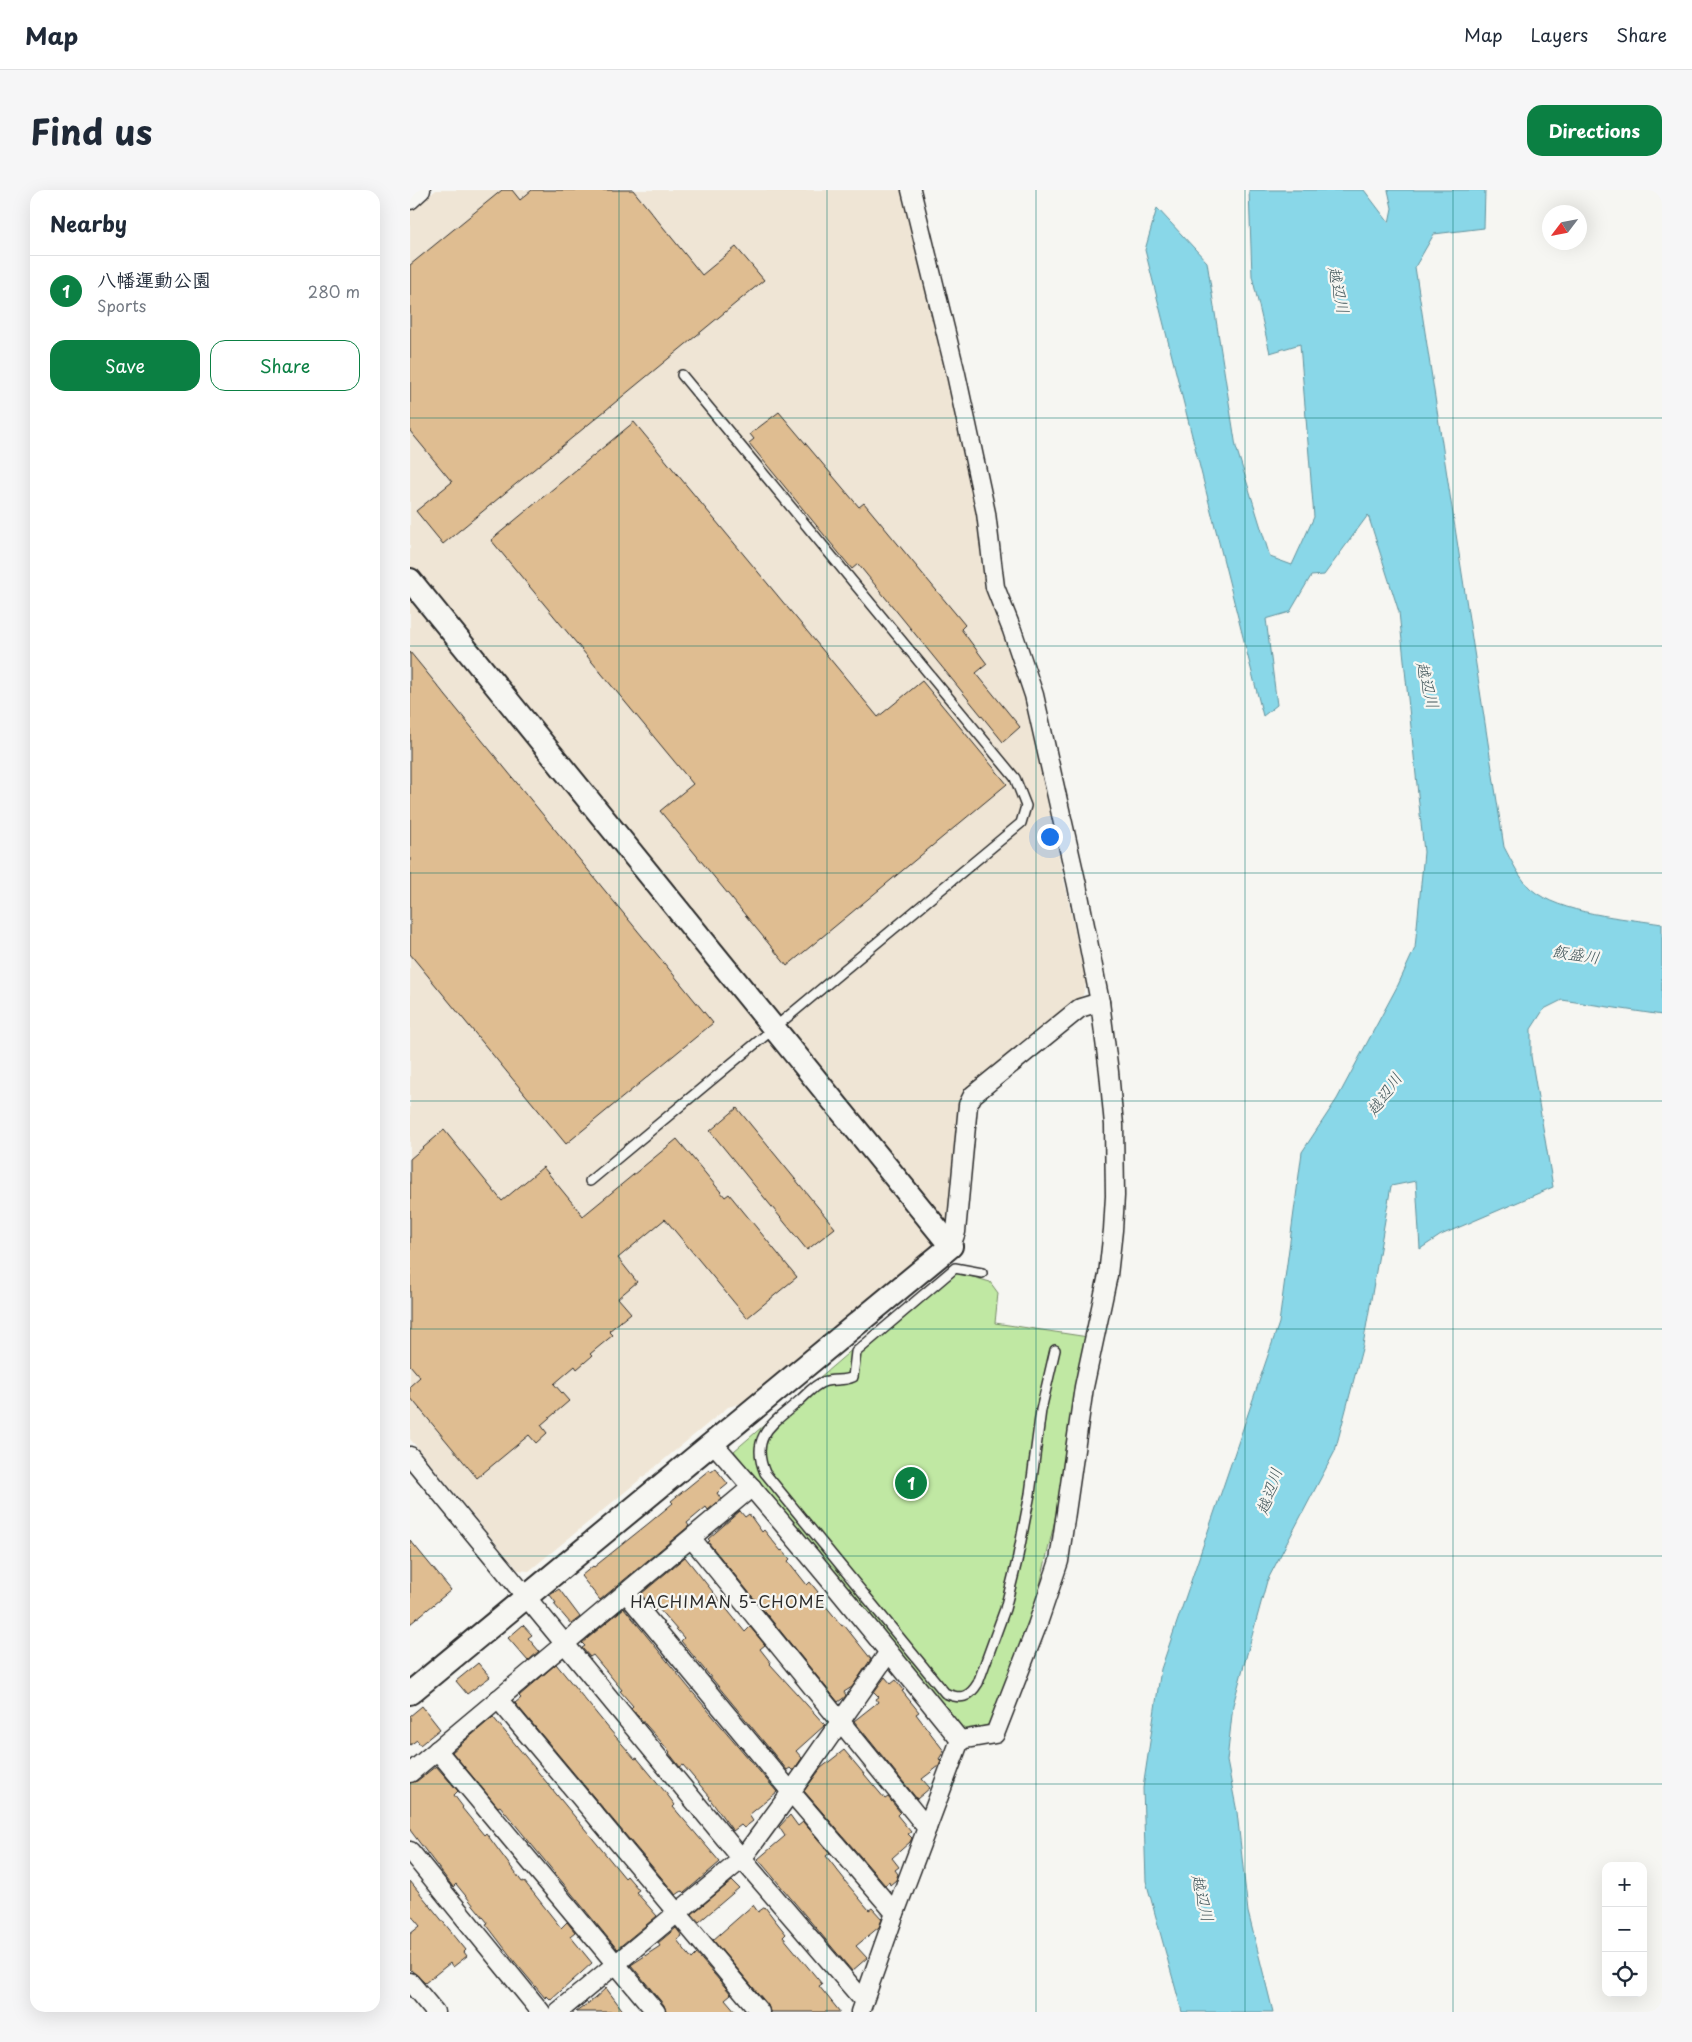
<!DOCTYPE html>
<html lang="en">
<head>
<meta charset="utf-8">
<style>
	:root { --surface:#fff; --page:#f6f6f7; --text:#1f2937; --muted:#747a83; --line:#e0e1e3; --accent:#0b8043 }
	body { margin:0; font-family:"Playpen Sans","Klee One",sans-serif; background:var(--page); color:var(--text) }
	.controls { position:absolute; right:15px; bottom:15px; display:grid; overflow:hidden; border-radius:10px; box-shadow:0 5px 20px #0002 }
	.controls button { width:45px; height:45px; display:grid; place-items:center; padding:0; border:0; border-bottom:1px solid var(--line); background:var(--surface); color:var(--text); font:25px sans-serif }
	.compass { position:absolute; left:1132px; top:15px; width:45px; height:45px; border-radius:50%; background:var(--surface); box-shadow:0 5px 20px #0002; rotate:238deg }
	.you { position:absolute; left:639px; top:646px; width:18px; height:18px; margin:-12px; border:4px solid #fff; border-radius:50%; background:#1a73e8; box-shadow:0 0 0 8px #1a73e833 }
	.badge { display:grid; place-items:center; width:32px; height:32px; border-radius:50%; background:var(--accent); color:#fff; font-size:16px; font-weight:700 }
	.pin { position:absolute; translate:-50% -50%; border:2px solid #fff; box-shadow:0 1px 5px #0006 }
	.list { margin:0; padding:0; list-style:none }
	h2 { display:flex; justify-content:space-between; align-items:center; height:65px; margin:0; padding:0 20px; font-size:21px }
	h2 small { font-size:16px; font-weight:400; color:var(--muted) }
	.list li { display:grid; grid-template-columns:32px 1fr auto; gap:15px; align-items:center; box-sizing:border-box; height:70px; padding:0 20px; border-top:1px solid var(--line) }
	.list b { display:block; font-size:19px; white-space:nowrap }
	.list p { margin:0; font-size:16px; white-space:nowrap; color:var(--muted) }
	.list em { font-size:16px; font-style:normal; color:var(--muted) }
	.actions { display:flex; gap:10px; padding:15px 20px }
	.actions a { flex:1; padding:11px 0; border:1px solid var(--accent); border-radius:15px; text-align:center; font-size:18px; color:var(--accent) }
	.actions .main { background:var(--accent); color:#fff }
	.icon { flex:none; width:28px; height:28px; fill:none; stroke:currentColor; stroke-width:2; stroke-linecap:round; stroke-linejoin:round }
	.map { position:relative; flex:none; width:1252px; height:1822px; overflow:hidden; border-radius:15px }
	header { display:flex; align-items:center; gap:30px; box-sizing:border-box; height:70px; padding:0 25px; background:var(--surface); border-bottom:1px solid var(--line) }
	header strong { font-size:24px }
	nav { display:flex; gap:28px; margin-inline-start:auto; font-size:18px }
	.intro { display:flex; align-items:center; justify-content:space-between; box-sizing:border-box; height:120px; padding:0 30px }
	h1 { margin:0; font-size:35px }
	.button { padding:12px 22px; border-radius:15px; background:var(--accent); color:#fff; font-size:18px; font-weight:700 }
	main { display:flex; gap:30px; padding:0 30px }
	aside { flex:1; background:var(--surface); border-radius:15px; box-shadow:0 5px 20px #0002 }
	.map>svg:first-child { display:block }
	.built { fill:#efe5d5 }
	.green { fill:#c0e8a3; stroke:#768a67 }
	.water { fill:#89d7e8; stroke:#63929c }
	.building { fill:#dfbd91; stroke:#2b2b2b }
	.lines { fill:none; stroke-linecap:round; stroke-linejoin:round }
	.service-casing { stroke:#2b2b2b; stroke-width:12 }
	.minor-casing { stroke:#2b2b2b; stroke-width:21 }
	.tertiary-casing { stroke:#2b2b2b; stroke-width:26 }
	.service { stroke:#f6f6f2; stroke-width:9 }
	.minor { stroke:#f6f6f2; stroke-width:18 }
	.tertiary { stroke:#f6f6f2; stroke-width:22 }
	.grid { fill:none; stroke:#0f766e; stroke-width:1; stroke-opacity:0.55 }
	.labels { text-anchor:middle; stroke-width:4.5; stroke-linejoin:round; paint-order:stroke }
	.water-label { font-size:16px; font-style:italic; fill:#42565a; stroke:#f6f6f2 }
	.neighbourhood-label { font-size:16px; letter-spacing:1px; fill:#2b2b2b; stroke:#f6f6f2 }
</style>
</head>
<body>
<header>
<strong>Map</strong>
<nav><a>Map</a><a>Layers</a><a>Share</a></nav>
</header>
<div class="intro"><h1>Find us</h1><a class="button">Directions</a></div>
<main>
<aside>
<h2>Nearby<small></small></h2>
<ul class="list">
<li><span class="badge">1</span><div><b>八幡運動公園</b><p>Sports</p></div><em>280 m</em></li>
</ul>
<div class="actions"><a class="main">Save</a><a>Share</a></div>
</aside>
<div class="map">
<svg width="1252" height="1822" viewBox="0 0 1252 1822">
	<rect width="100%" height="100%" fill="#f6f6f2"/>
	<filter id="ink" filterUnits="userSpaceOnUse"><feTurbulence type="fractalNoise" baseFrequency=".02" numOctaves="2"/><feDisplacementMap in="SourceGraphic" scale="10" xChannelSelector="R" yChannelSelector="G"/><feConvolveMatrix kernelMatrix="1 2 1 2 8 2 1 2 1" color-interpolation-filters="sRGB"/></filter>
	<g filter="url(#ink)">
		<!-- built -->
		<path class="built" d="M 26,0 L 491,0 L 541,204 L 567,325 L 575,399 L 598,455 L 615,508 L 676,793 L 673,805 L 555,900 L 550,911 L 535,1048 L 332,1213 L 318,1217 L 119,1381 L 108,1380 L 0,1249 L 0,22 Z"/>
		<!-- green -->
		<path class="green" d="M 536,1079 L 580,1092 L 588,1103 L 585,1133 L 678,1147 L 659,1235 L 646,1325 L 622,1430 L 582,1533 L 569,1538 L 552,1540 L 324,1261 Z"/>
		<!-- water -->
		<path class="water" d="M 839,0 L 954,0 L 979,33 L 982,18 L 978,0 L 1075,0 L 1074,38 L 1024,44 L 1005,77 L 1094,657 C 1101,670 1110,689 1121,699 C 1150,724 1215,728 1252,734 L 1252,825 L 1152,810 L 1134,819 L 1121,839 L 1121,866 L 1143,997 L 1031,1045 L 1010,1059 L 1006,991 L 981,996 L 953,1155 L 925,1261 L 857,1391 L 823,1515 L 817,1571 L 827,1622 L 838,1722 L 863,1822 L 772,1822 L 736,1691 L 733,1598 L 751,1479 L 869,1133 L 892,962 L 927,909 L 988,795 L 1005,758 L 1014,662 L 989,422 L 958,325 L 914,385 L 901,386 L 880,422 L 856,429 L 867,515 L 853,526 L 735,60 L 747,18 L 797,72 L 826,257 L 860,367 L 882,375 L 904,327 L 890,154 L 860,163 L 842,86 Z"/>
		<!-- building -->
		<g class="building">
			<path d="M 92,0 L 102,0 L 110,10 L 122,0 L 223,0 L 292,85 L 326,57 L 354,90 L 33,354 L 6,321 L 42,292 L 0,241 L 0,75 Z"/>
			<path d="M 369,222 L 449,317 L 454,313 L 555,435 L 551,439 L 577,474 L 566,483 L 610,537 L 593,552 L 448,374 L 442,379 L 339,253 L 344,249 L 340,244 Z"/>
			<path d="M 224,232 L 468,527 L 512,491 L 597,594 L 377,776 L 250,621 L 283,594 L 81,350 Z"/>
			<path d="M 0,462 L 303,833 L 156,954 L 0,764 Z"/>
			<path d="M 327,918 L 425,1038 L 397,1060 L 300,941 Z"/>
			<path d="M 34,940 L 92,1011 L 133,977 L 173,1026 L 267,949 L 315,1007 L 319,1004 L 387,1087 L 337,1128 L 255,1029 L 208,1068 L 227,1092 L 208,1108 L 221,1123 L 199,1141 L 203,1145 L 180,1164 L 182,1166 L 167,1179 L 165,1176 L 144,1194 L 159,1211 L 131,1235 L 137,1243 L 126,1253 L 119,1245 L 67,1288 L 0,1207 L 0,1196 L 10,1187 L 0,1175 L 0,969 Z"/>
			<path d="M 305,1278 L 318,1294 L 307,1303 L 311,1309 L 298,1320 L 296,1317 L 277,1333 L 279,1336 L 190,1410 L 171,1386 L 183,1376 L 184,1377 L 239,1333 L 263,1313 L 261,1311 L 299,1280 L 301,1281 Z"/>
			<path d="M 330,1321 L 335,1327 L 339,1324 L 352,1342 L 354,1340 L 371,1361 L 372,1360 L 380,1369 L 378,1371 L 397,1395 L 400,1392 L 408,1402 L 406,1404 L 432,1436 L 434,1435 L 461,1469 L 442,1497 L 434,1502 L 436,1505 L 435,1507 L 428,1512 L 298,1352 L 300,1351 L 298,1349 Z"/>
			<path d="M 0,1350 L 41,1400 L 0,1434 Z"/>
			<path d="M 275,1367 L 335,1442 L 340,1437 L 355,1455 L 350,1459 L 361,1473 L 360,1474 L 415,1535 L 386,1561 L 392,1568 L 383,1581 L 380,1578 L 377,1580 L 271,1451 L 274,1448 L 248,1418 L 245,1421 L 231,1404 Z"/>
			<path d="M 149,1399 L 170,1427 L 161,1434 L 144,1414 L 146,1413 L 140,1405 Z"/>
			<path d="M 214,1418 L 279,1498 L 367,1602 L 339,1625 L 343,1631 L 334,1638 L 331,1635 L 323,1641 L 299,1608 L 300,1607 L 273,1575 L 270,1577 L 259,1563 L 260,1562 L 221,1518 L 223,1516 L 210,1501 L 212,1500 L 183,1465 L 180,1467 L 172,1458 L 175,1456 L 172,1453 Z"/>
			<path d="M 113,1435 L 122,1445 L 118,1448 L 129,1461 L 118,1471 L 98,1448 Z"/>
			<path d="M 68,1473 L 80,1487 L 57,1504 L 46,1491 Z"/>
			<path d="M 146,1474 L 200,1540 L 225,1569 L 227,1568 L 256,1603 L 265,1615 L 263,1617 L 310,1672 L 274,1703 L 272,1701 L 266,1705 L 105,1513 L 111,1508 L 109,1506 Z"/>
			<path d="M 475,1487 L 481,1494 L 486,1490 L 494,1500 L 492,1501 L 509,1522 L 506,1524 L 534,1561 L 529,1569 L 531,1571 L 529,1576 L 512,1589 L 520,1598 L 507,1609 L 444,1531 L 468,1512 L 466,1509 L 469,1507 L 464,1502 Z"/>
			<path d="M 12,1516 L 30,1539 L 10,1555 L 7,1550 L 0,1555 L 0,1526 Z"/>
			<path d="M 83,1527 L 215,1688 L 217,1686 L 229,1700 L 226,1702 L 247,1726 L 207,1759 L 90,1616 L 88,1617 L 42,1562 Z"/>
			<path d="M 434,1560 L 475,1609 L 478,1607 L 490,1622 L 487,1625 L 501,1642 L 498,1644 L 502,1648 L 500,1652 L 482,1668 L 489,1677 L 485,1680 L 488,1684 L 486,1690 L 480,1695 L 479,1692 L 475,1695 L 394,1601 L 411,1578 Z"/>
			<path d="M 26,1576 L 48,1601 L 44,1605 L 53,1617 L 52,1618 L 74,1645 L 76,1643 L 112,1692 L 114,1691 L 151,1738 L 157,1732 L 165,1742 L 160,1746 L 182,1773 L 141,1810 L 137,1806 L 135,1808 L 105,1772 L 76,1734 L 78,1733 L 46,1694 L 43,1697 L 0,1640 L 0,1593 L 7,1591 Z"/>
			<path d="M 380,1625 L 388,1636 L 393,1632 L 420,1663 L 416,1666 L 435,1690 L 434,1690 L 459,1720 L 462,1718 L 472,1729 L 469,1737 L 446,1756 L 457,1768 L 442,1781 L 348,1669 L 375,1646 L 369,1637 Z"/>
			<path d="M 0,1691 L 56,1760 L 54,1762 L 57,1766 L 43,1777 L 40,1773 L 15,1793 L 0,1779 L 0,1744 L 10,1736 L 0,1724 Z"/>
			<path d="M 322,1691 L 329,1698 L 289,1732 L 282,1724 Z"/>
			<path d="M 343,1715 L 348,1722 L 355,1717 L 364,1729 L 376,1744 L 373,1747 L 412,1794 L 409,1796 L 430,1822 L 360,1822 L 358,1815 L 303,1750 Z"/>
			<path d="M 266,1738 L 272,1746 L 267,1750 L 282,1769 L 287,1764 L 321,1804 L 315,1809 L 326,1822 L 256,1822 L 254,1815 L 221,1775 L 250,1756 L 248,1753 Z"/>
			<path d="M 196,1798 L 214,1822 L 166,1822 L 184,1809 Z"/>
		</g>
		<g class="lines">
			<!-- service casing -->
			<g class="service-casing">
				<g id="service">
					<path d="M 180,991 L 611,633 L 616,616 L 605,588 L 272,185"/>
					<path d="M 572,1083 L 545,1078 L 446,1162 L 443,1187 C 433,1192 423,1188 413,1192 C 404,1195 396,1205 389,1211 C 364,1233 339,1245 355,1283 L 535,1503 C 551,1510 559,1508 568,1493 L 595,1419 L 607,1371 L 620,1304 L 631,1220 L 645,1160"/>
				</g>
			</g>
			<!-- minor casing -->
			<g class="minor-casing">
				<g id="minor">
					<path d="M 501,0 L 546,184 L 576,323 L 585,397 L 602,440 L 624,505 L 667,695 L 690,812 L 699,882 L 704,935 L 705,1006 L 703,1040 L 698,1085 L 674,1197 L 649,1371 L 627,1436 L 585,1544 L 550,1550"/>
					<path d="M 0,10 L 11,0"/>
					<path d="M 541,1056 L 546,1042 L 558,915 L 563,905 L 670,818 L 690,812"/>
					<path d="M 303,1253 C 388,1349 469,1450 550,1550 L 485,1723 L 450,1822"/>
					<path d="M 0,1266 L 332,1669 L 453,1810"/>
					<path d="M 282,1349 L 517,1638"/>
					<path d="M 216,1403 L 381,1602 L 485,1723"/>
					<path d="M 88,1509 L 350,1822"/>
					<path d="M 27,1560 L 246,1822"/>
					<path d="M 0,1583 L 342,1297"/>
					<path d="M 0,1661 L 131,1822"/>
					<path d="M 0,1792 L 25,1822"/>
					<path d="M 148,1822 L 332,1669 L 381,1602 L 479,1462"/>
				</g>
			</g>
			<!-- tertiary casing -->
			<g class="tertiary-casing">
				<path id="tertiary" d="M 0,390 L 541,1056 L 0,1503"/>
			</g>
			<!-- service -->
			<use href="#service" class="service"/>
			<!-- minor -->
			<use href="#minor" class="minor"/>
			<!-- tertiary -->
			<use href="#tertiary" class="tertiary"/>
		</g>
	</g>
	<!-- grid -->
	<path class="grid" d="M 209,0 L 209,1822M 417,0 L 417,1822M 626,0 L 626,1822M 835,0 L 835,1822M 1043,0 L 1043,1822M 0,228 L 1252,228M 0,456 L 1252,456M 0,683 L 1252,683M 0,911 L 1252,911M 0,1139 L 1252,1139M 0,1366 L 1252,1366M 0,1594 L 1252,1594"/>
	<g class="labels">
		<!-- water labels -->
		<g class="water-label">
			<text transform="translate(929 100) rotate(78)" y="6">越辺川</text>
			<text transform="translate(1018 495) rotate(76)" y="6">越辺川</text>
			<text transform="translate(1166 764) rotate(9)" y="6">飯盛川</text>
			<text transform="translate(974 904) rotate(-54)" y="6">越辺川</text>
			<text transform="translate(859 1301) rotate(-71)" y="6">越辺川</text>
			<text transform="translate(793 1708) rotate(77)" y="6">越辺川</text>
		</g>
		<!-- neighbourhood labels -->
		<g class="neighbourhood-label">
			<text x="318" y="1418">HACHIMAN 5-CHOME</text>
		</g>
	</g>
</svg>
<div class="controls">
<button>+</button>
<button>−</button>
<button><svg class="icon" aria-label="locate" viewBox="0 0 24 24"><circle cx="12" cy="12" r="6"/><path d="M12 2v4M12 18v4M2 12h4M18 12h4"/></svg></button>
</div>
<svg class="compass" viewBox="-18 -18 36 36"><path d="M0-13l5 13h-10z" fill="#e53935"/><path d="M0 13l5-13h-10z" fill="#747a83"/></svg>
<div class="you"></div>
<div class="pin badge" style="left:501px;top:1293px">1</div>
</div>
</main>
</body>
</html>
